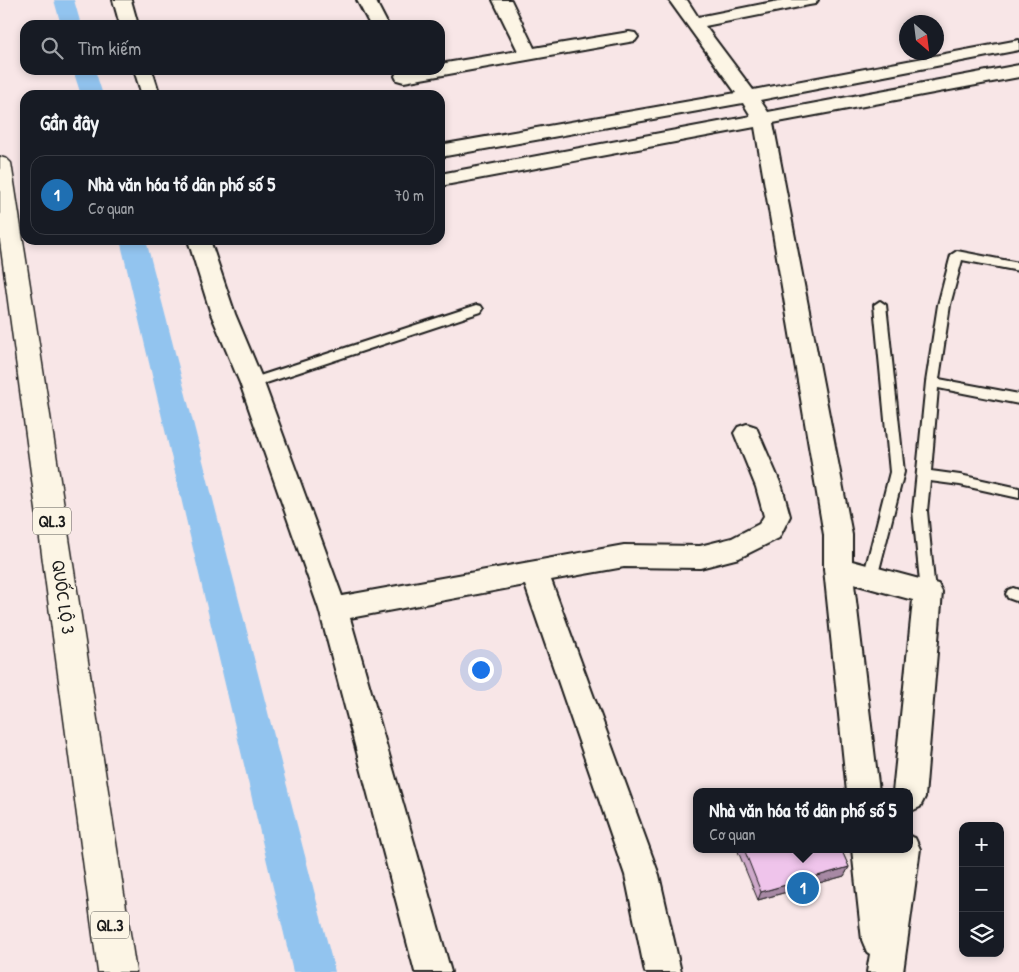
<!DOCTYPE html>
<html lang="vi">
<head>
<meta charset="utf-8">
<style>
	:root { --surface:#171b24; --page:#20242c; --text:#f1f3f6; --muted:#9ea1a6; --line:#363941; --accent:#1f6fb2 }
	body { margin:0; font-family:"Patrick Hand",sans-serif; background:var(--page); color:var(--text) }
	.controls { position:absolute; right:15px; bottom:15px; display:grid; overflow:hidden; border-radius:10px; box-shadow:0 2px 8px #0003 }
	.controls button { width:45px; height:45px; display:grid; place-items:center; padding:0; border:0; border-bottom:1px solid var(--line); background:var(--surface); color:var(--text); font:25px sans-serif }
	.compass { position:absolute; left:899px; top:15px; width:45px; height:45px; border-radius:50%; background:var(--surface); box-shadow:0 2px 8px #0003; rotate:152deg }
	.you { position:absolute; left:480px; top:669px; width:18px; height:18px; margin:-12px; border:4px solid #fff; border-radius:50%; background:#1a73e8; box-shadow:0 0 0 8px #1a73e833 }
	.badge { display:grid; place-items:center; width:32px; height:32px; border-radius:50%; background:var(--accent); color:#fff; font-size:16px; font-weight:700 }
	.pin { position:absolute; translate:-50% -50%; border:2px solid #fff; box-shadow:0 1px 5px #0006 }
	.popup { position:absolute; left:693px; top:788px; width:220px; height:65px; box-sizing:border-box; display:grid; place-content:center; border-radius:10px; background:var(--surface); filter:drop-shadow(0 1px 4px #0005); font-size:16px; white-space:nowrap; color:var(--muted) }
	.popup b { font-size:19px; color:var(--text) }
	.popup::after { content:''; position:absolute; left:50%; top:100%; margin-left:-10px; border:10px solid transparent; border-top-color:var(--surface) }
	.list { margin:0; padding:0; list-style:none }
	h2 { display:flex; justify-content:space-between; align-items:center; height:65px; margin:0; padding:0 20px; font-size:21px }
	h2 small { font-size:16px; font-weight:400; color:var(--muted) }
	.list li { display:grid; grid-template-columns:32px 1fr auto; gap:15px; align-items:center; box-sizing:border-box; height:80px; margin:0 10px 10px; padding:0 10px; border:1px solid var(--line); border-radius:15px }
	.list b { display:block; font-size:19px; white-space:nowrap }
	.list p { margin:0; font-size:16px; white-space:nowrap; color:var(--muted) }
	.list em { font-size:16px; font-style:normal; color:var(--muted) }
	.icon { flex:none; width:28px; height:28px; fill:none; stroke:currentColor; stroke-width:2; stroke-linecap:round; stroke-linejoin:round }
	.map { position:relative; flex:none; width:1019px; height:972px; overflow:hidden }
	.search { position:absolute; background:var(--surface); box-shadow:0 2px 8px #0003; left:20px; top:20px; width:425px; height:55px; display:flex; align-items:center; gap:12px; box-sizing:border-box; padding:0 18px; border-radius:15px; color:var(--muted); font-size:19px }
	.panel { position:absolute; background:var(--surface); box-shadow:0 2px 8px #0003; left:20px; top:90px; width:425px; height:155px; border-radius:15px }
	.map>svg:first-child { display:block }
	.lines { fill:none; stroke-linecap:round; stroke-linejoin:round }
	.canal { fill:#92c4ef; fill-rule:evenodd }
	.lane-casing { stroke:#1c1c1c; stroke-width:4 }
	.street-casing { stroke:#1c1c1c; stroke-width:4 }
	.highway-casing { stroke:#1c1c1c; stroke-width:3 }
	.lane { fill:#fcf5e5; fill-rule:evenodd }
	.street { fill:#fcf5e5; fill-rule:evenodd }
	.highway { fill:#fcf5e5; fill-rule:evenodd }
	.wall { fill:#cea9ca; stroke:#1c1c1c }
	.shaded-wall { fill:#a789a4; stroke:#1c1c1c }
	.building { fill:#efc4eb; stroke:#1c1c1c }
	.labels { text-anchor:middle; stroke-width:4.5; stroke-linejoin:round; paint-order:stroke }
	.shield { fill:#fcf5e5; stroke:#5f5d58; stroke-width:1 }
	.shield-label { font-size:16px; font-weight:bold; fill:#1c1c1c }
	.street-label { font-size:18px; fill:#1c1c1c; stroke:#fcf5e5 }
</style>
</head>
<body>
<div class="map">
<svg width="1019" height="972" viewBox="0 0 1019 972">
	<rect width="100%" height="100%" fill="#f8e6e7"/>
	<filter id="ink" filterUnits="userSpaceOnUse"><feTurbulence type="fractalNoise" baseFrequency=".02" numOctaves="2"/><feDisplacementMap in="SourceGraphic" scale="10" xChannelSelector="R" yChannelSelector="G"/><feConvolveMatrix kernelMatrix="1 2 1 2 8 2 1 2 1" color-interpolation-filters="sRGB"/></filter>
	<g filter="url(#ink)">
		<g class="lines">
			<!-- canal -->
			<g class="canal">
				<path d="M 54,0 L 74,0 L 81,25 L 61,25 Z"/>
				<path d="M 73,70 L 95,70 L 103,95 L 81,95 Z"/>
				<path d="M 124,240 L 144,240 L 147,244 L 335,972 L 293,972 L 121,244 Z"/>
			</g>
			<!-- lane casing -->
			<g class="lane-casing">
				<g id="lane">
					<path d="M 957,251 L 1019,263 L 1019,271 L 962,260 L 950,305 L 939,379 L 1019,394 L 1019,404 L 938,388 L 931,471 L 960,475 L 1019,488 L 1019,498 L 960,485 L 930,481 L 927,511 L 935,592 L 933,596 L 928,598 L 923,596 L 921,592 L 913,511 L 926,382 L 938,305 L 951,255 Z"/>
					<path d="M 880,301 L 886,305 L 904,472 L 877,578 L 875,582 L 870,584 L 865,582 L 863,578 L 890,472 L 874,305 Z"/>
					<path d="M 477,305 L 481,306 L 483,309 L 481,312 L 257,386 L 247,386 L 246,383 L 247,380 Z"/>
					<path d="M 1013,588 L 1019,590 L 1019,602 L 1008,598 L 1006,594 L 1008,590 Z"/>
				</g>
			</g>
			<!-- street casing -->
			<g class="street-casing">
				<g id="street">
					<path d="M 113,0 L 131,0 L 138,25 L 120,25 Z"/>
					<path d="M 357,0 L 375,0 L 388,25 L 370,25 Z"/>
					<path d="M 493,0 L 511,0 L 534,48 L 629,32 L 635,33 L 638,37 L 635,41 L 629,42 L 404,82 L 397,80 L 395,76 L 397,72 L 407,70 L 440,70 L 440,64 L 518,51 Z"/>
					<path d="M 669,0 L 687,0 L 698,17 L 783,0 L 818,0 L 815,4 L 809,5 L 705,26 L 753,90 L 1019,40 L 1019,50 L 760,100 L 768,112 L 1019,65 L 1019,77 L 773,123 L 852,535 L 852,561 L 938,584 L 942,592 L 925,797 L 920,807 L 909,812 L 909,792 L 893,792 L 913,600 L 854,584 L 879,792 L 847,792 L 824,569 L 824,535 L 755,127 L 440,186 L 440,174 L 751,116 L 743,103 L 440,157 L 440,145 L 736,93 Z"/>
					<path d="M 134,70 L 152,70 L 160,95 L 142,95 Z"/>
					<path d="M 188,240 L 210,240 L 235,314 L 264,383 L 342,596 L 624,545 L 700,546 L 732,538 L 759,524 L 764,516 L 756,487 L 734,433 L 738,427 L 747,424 L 756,427 L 782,487 L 790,516 L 779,538 L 739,558 L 700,568 L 624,567 L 551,580 L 659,875 L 681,972 L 645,972 L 625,875 L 525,585 L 350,618 L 451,972 L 415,972 L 319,609 L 240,383 L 211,314 Z"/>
					<path d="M 909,836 L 915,838 L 920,849 L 903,972 L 867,972 L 870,954 L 867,952 L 862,940 L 852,849 L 886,849 L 886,852 L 886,849 L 909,849 Z"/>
				</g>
			</g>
			<!-- highway casing -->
			<g class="highway-casing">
				<path id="highway" d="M 0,157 L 7,159 L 11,163 L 136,972 L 98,972 L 0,241 Z"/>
			</g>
			<!-- lane -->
			<use href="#lane" class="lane"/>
			<!-- street -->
			<use href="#street" class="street"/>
			<!-- highway -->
			<use href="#highway" class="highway"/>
		</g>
		<!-- wall -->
		<path class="wall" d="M 737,849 L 841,849 L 849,867 L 844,876 L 758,900 Z"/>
		<!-- shaded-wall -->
		<path class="shaded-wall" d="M 849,867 L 844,876 L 758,900 L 761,892 Z"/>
		<!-- building -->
		<path class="building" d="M 744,849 L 841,849 L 849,867 L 761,892 Z"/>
	</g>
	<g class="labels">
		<!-- shield labels -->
		<g class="shield">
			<rect x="33" y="507.5" width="38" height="27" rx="4"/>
			<rect x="91" y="911.5" width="38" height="27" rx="4"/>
		</g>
		<g class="shield-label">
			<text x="52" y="527">QL.3</text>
			<text x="110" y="931">QL.3</text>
		</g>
		<!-- street labels -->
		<g class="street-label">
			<text transform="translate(63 597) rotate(82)" y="6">QUỐC LỘ 3</text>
		</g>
	</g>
</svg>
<div class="controls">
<button>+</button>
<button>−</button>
<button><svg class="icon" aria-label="layers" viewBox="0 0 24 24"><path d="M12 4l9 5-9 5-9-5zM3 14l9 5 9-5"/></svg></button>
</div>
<svg class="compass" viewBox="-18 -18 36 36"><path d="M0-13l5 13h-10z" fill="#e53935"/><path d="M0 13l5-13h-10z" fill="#9ea1a6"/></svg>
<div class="you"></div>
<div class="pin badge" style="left:803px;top:888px">1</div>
<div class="popup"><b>Nhà văn hóa tổ dân phố số 5</b>Cơ quan</div>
<div class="search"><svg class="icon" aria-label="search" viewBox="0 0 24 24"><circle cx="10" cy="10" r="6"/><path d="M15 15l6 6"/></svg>Tìm kiếm</div>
<section class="panel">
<h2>Gần đây<small></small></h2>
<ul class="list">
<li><span class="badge">1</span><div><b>Nhà văn hóa tổ dân phố số 5</b><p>Cơ quan</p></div><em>70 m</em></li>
</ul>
</section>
</div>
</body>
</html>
